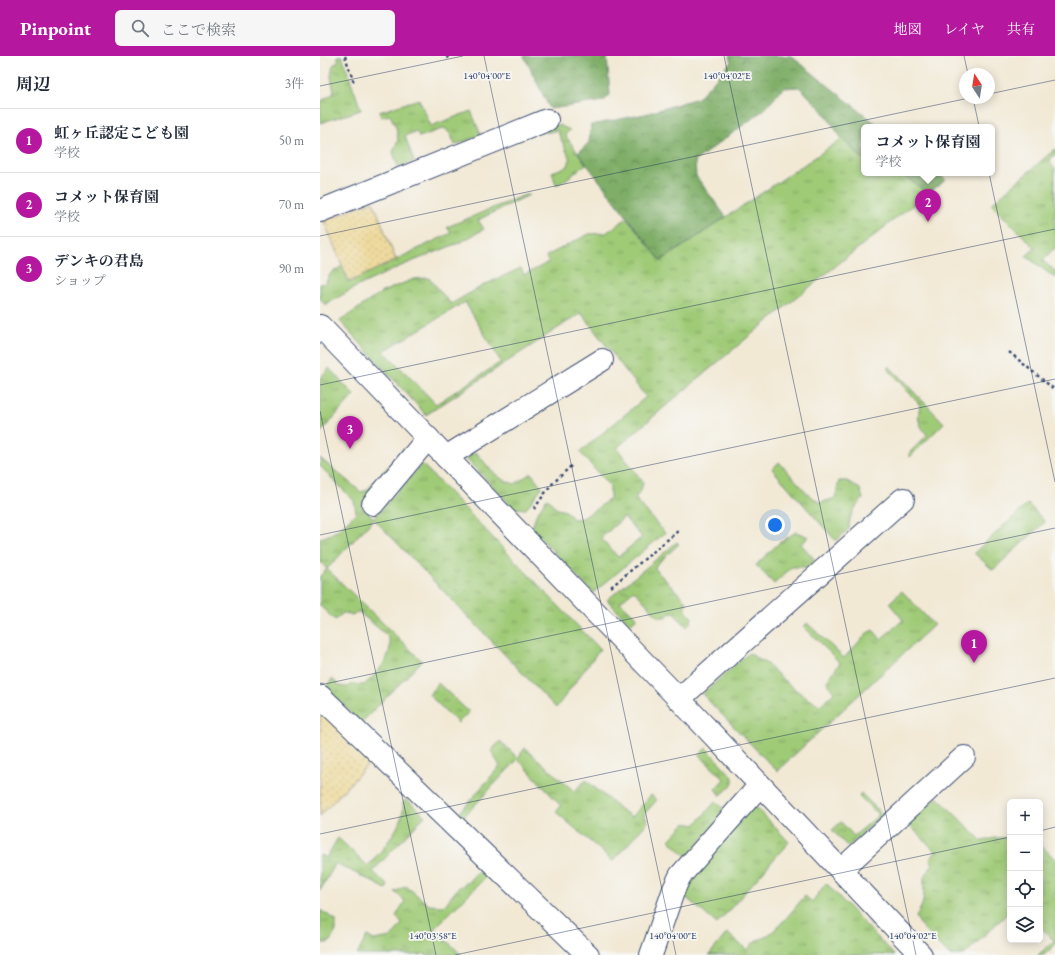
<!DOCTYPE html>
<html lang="ja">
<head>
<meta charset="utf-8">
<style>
	:root { --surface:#fff; --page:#f6f6f7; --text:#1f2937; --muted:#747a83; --line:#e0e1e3; --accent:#b5179e }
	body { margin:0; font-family:"EB Garamond","Noto Serif JP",serif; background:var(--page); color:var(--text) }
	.controls { position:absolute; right:12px; bottom:12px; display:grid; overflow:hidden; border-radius:6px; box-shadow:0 2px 10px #0003 }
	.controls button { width:36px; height:36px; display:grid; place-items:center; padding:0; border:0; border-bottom:1px solid var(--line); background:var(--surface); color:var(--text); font:20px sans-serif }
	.compass { position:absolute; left:639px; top:12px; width:36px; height:36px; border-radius:50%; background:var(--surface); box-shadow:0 2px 10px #0003; rotate:348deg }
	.you { position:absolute; left:455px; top:469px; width:14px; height:14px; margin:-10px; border:3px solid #fff; border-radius:50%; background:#1a73e8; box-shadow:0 0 0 6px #1a73e833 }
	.badge { display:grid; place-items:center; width:26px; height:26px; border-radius:50%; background:var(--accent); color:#fff; font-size:13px; font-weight:700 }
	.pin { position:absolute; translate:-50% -33px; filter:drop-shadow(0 1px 2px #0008) }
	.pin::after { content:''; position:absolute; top:21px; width:14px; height:12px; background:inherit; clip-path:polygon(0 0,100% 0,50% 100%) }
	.popup { position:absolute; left:541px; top:68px; width:134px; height:52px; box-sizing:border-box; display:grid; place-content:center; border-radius:6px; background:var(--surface); filter:drop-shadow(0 1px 3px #0005); font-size:13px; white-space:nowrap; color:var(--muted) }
	.popup b { font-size:15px; color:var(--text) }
	.popup::after { content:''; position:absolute; left:50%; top:100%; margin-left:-8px; border:8px solid transparent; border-top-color:var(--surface) }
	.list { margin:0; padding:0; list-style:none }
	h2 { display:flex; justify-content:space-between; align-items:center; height:52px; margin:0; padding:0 16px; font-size:17px }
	h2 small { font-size:13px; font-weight:400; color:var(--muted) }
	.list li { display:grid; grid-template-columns:26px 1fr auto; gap:12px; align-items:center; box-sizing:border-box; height:64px; padding:0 16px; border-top:1px solid var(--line) }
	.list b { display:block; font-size:15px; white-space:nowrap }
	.list p { margin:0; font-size:13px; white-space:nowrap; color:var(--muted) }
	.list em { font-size:13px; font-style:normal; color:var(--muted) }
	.icon { flex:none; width:22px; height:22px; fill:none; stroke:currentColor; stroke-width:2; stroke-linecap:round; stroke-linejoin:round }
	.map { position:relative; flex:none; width:735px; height:899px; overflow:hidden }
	header { display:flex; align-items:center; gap:24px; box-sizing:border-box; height:56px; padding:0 20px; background:var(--accent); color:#fff }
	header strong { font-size:19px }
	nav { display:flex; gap:22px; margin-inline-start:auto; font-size:14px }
	.search { width:280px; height:36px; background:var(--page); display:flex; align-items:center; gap:10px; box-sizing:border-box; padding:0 14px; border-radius:6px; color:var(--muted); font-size:15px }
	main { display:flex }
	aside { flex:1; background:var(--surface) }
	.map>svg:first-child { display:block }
	.grass { fill:url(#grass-tufts); stroke:#5d7c6a; fill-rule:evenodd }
	.forest { fill:url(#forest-crowns); stroke:#4d6e62 }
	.sand { fill:url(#sand-dots); stroke:#84847e }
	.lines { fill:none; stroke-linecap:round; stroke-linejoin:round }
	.minor-casing { stroke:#3b4b70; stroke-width:24 }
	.path { stroke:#3b4b70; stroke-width:2.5; stroke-dasharray:3 3; stroke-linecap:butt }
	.minor { stroke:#fff; stroke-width:22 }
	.ticks { fill:none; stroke:#1b2f5e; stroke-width:1; stroke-opacity:0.45 }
	.ticks-label { font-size:10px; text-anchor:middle; fill:#1b2f5e; stroke:#f6f6f2; stroke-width:3.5; stroke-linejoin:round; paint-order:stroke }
</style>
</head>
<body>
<header>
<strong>Pinpoint</strong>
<div class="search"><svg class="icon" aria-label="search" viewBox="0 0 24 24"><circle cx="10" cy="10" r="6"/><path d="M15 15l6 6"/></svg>ここで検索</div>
<nav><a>地図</a><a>レイヤ</a><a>共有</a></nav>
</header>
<main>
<aside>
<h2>周辺<small>3件</small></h2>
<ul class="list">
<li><span class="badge">1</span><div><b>虹ヶ丘認定こども園</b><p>学校</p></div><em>50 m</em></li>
<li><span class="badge">2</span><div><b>コメット保育園</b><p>学校</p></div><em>70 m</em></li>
<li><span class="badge">3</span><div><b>デンキの君島</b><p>ショップ</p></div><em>90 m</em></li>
</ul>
</aside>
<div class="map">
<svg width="735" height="899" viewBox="0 0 735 899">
	<defs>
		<pattern id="grass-tufts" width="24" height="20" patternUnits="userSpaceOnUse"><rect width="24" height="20" fill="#9fca76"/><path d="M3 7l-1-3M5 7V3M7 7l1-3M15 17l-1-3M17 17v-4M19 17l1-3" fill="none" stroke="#81a464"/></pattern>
		<pattern id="forest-crowns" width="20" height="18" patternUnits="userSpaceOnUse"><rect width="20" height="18" fill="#7fae67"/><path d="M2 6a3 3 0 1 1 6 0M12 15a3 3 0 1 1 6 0" fill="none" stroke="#678e58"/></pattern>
		<pattern id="sand-dots" width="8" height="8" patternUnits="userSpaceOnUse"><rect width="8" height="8" fill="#eeda9e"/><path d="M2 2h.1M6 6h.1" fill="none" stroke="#ccbb8a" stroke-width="1.8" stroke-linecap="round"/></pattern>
	</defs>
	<rect width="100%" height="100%" fill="#f6f6f2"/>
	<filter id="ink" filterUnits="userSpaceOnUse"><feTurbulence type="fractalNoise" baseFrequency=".025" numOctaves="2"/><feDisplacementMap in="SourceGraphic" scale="8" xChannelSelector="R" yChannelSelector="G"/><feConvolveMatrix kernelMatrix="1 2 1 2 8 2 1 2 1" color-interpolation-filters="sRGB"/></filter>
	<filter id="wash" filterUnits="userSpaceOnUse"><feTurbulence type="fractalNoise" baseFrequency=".012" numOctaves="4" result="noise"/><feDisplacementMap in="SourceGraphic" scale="16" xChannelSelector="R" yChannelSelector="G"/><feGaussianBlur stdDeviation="0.9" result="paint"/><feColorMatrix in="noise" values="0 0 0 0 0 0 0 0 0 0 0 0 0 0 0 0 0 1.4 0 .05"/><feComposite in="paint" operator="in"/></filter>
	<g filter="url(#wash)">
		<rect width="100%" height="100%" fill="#f2e9d5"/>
		<!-- grass -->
		<g class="grass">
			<path d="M 17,0 L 22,0 L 41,54 L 0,67 L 0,46 L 14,37 L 11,20 L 13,9 L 19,5 Z"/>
			<path d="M 99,43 L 111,70 L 151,55 L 161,79 L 135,89 L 131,79 L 125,72 L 99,81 L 97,75 L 85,80 L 94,105 L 78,111 L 73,96 L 78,84 L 76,71 L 70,59 L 61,61 L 59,56 Z"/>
			<path d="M 239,69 L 250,74 L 245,79 L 266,108 L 244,125 L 236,129 L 232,116 L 248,110 L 250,103 L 237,74 L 226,77 L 224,73 Z"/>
			<path d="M 522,83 L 544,104 L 544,117 L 580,117 L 608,137 C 502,220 398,304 297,392 L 323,426 L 321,435 L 315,442 L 345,477 L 273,537 L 212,473 L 216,459 L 227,442 L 237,453 L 246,455 L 253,463 L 263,462 L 290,443 L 290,431 L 260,396 L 326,341 L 261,257 L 106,359 L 20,265 L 62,236 L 94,223 L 109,222 L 131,248 L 164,229 L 201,212 L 204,219 L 229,206 L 226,200 L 269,178 L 286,177 L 307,162 L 341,205 ZM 145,246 L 181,306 L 116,348 L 64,295 ZM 304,461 L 322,481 L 298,501 L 281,482 Z"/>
			<path d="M 735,93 L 735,99 L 730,103 L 731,108 L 735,113 L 735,194 L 733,193 L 723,205 L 735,215 L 735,222 L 706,200 L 715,192 L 671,148 Z"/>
			<path d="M 207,138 L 209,139 L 158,164 L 164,173 L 141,186 L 81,210 L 36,231 L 5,249 L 0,242 L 0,228 L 5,227 L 11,217 L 22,210 L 29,226 L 131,177 L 127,171 Z"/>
			<path d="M 569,310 L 624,367 L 590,401 L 589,397 L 607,379 C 598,367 597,364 600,349 L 567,312 Z"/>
			<path d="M 9,312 L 34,339 L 0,377 L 0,322 Z"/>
			<path d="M 84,392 L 88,397 L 41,450 L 54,462 L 102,408 L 280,593 L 236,652 L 54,463 L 7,513 L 102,605 L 41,667 L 6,632 L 12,623 L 20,630 L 27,631 L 32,628 L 44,629 C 55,620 77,597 68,581 C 65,577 44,561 39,556 L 31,559 L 23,557 L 15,564 L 0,550 L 0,520 L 7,513 L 0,506 L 0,482 C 15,479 25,467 36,457 L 34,445 L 0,410 L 0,402 L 41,436 L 47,434 Z"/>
			<path d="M 156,396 C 168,410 176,424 195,428 L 211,417 L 222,431 L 206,453 L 194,452 L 146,403 Z"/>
			<path d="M 459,406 L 487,437 L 500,447 L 515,442 L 519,425 L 527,425 L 540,433 L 543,443 C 534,452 529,459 529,473 L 516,485 L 452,413 Z"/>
			<path d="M 708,448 L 725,466 L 673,514 L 654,497 Z"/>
			<path d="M 476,476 L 489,481 L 481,488 L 495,504 L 488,511 L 472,511 L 454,528 L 436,509 L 460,486 Z"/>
			<path d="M 357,486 L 359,488 L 336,509 L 335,513 L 367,546 L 364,552 L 372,562 L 370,568 L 367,571 L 352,556 L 345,561 L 338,561 L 314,534 L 300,546 L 317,562 L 310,568 L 287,544 Z"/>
			<path d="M 582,535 L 614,569 L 457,715 L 382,638 L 429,597 L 448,609 L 467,627 L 488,643 L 500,649 L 514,637 L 507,625 L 520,607 L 484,571 L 487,567 L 524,602 L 547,577 L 553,574 L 561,583 L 583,564 L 569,547 Z"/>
			<path d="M 118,627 L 149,656 L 138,667 L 109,639 Z"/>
			<path d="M 180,685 L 198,702 L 205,692 L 254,735 L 266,724 L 300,753 L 312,761 L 331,739 L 337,744 L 324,758 L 328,766 L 293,805 L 236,756 L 241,750 L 198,703 L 139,766 L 136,761 L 180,710 L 171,695 Z"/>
			<path d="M 386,692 L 413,721 L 413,728 L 400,740 L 395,733 L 404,723 L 379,699 Z"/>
			<path d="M 541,737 L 563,759 L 528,791 L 512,774 L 521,766 L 534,780 L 559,759 L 539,740 Z"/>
			<path d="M 617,741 L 662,785 C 670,784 676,780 684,782 L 690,777 L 690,855 L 644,899 L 629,899 L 601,870 L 596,861 L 602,849 L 604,839 L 604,821 L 613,808 L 610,803 L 616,796 L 588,768 Z"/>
			<path d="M 86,743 L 105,760 L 53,815 L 68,830 L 66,833 L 16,807 L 0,835 L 0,799 L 6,802 L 18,782 L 48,810 C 61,795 86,768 83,747 Z"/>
			<path d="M 396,745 L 406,755 L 367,801 L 349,784 L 365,767 L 375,769 Z"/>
			<path d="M 432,752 L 438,753 L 469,786 L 397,868 L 363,839 L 366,826 Z"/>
			<path d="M 720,788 L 735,803 L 735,889 L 724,899 L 718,899 L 734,885 L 720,870 Z"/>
			<path d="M 160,813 L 168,819 L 114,873 L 142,899 L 105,899 L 103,897 L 101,899 L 37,899 L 47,880 L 54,884 L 71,881 L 82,868 L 76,860 L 85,845 L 75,836 L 86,830 L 109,849 L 124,850 L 138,832 L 148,826 Z"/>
			<path d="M 506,827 L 574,899 L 389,899 L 407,877 L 427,894 L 436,884 C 452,883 474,852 485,840 L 492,846 Z"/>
			<path d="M 0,854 L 16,864 L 16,875 L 9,887 L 0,887 Z"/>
		</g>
		<!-- forest -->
		<g class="forest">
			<path d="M 204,0 L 287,0 L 290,39 L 284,45 L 230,53 Z"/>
			<path d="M 409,0 L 471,0 L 560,71 L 544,71 L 544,104 L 522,83 L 503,55 L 479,31 L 463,32 L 445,53 L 375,105 L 376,120 L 406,161 L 341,205 L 258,97 L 269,86 L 271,69 L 325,58 L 378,42 L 411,6 Z"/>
			<path d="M 580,117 L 617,117 L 626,124 L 608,137 Z"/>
		</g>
		<!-- sand -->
		<g class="sand">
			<path d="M 53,145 L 76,204 L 29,226 L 4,165 Z"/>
			<path d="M 0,653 L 52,704 L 0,760 Z"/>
		</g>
	</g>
	<g filter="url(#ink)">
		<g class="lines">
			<!-- minor casing -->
			<g class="minor-casing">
				<g id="minor">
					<path d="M 0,155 L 227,64"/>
					<path d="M 0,270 L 359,643 L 601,899"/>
					<path d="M 126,401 L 282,304"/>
					<path d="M 53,448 L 108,382"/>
					<path d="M 0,640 L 268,899"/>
					<path d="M 359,643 L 583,443"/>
					<path d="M 521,814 L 644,701"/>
					<path d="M 331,899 L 354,833 L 360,820 L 440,729"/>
				</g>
			</g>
			<!-- path -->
			<g class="path">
				<path d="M 25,0 L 34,27"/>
				<path d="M 127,0 L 128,3"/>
				<path d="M 689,296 L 735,334"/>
				<path d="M 214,453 L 230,430 L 251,410"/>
				<path d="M 291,531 L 358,475"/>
			</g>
			<!-- minor -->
			<use href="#minor" class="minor"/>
		</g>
	</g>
	<!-- ticks -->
	<path class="ticks" d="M 164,0 L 356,899M 404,0 L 596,899M 644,0 L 648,18M 0,30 L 143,0M 669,38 L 735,24M 653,42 L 735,426M 0,180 L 649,42M 0,329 L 735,173M 0,355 L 116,899M 0,479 L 735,323M 0,629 L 735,472M 720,775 L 735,771M 0,778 L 735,622M 135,899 L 690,781"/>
	<g class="ticks-label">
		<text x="167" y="23">140°04'00"E</text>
		<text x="407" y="23">140°04'02"E</text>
		<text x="113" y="883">140°03'58"E</text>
		<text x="353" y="883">140°04'00"E</text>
		<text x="593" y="883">140°04'02"E</text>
	</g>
</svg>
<div class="controls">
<button>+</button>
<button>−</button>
<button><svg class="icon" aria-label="locate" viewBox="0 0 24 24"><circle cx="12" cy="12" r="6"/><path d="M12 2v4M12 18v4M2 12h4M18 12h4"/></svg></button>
<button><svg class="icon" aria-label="layers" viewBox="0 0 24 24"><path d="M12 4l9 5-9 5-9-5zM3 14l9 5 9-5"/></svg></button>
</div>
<svg class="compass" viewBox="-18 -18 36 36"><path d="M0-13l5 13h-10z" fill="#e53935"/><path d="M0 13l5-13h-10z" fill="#747a83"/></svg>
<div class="you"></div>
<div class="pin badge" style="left:654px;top:607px">1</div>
<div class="pin badge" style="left:608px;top:166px">2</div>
<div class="popup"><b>コメット保育園</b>学校</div>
<div class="pin badge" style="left:30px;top:393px">3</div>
</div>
</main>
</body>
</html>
